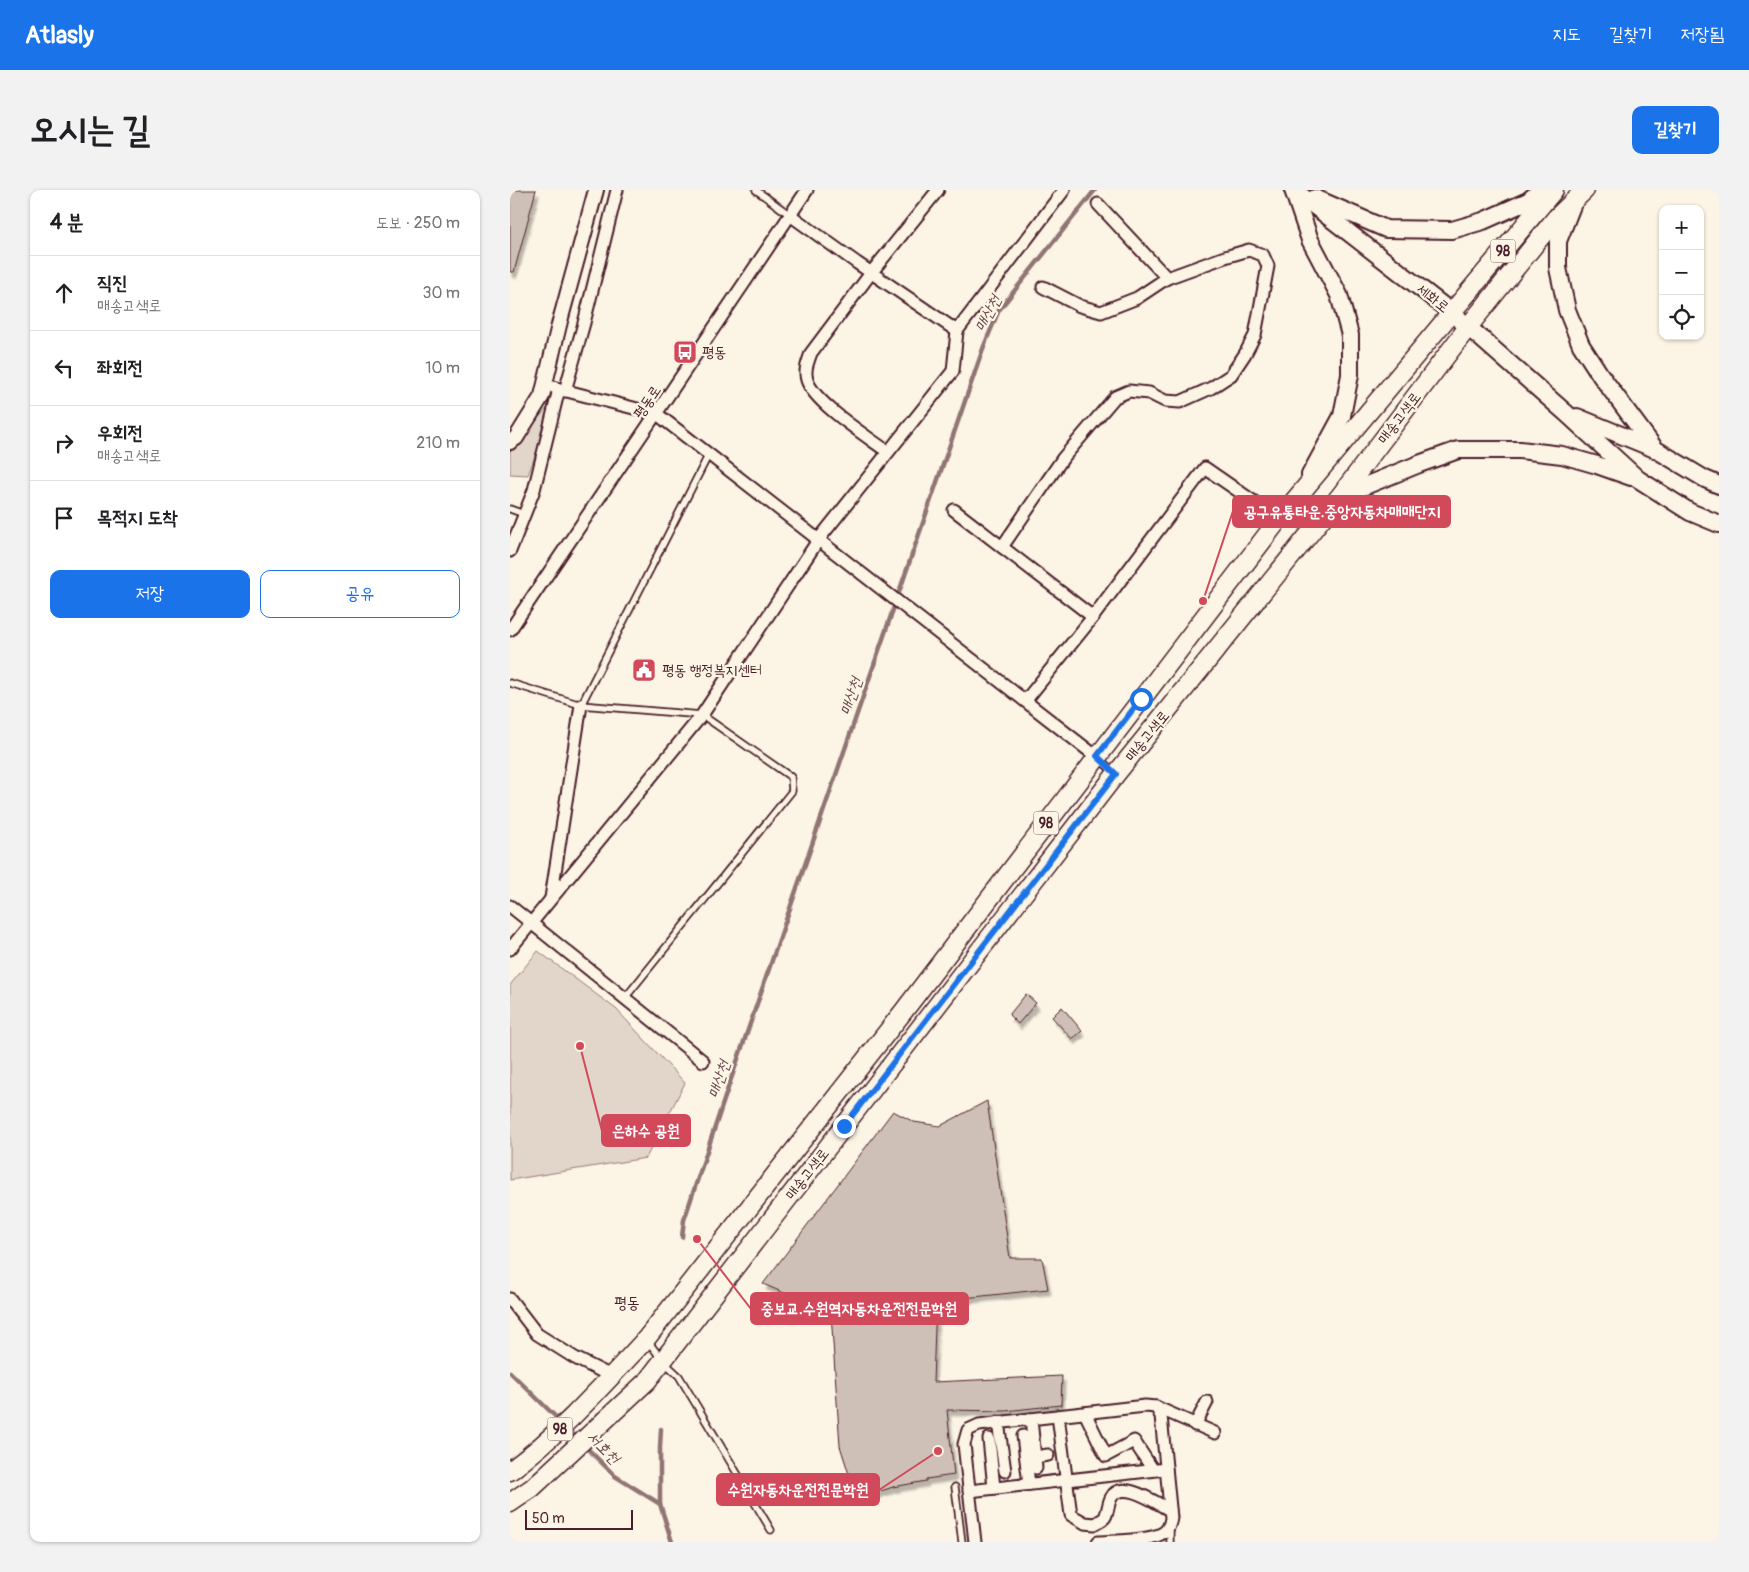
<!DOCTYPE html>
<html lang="ko">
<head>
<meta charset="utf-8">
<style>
	:root { --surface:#fff; --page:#f2f2f2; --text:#202124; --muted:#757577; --line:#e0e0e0; --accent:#1a73e8 }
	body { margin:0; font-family:Pangolin,"Poor Story",sans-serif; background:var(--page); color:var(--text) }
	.controls { position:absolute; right:15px; top:15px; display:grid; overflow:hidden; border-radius:10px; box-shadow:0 1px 4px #0004 }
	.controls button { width:45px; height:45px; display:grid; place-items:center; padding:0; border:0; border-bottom:1px solid var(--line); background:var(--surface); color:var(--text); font:25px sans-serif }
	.scale { position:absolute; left:15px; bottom:12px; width:108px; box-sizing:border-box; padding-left:5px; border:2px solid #4a1f2b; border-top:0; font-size:14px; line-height:18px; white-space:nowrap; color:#4a1f2b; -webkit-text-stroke:4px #fcf5e5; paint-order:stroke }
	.stop { position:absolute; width:15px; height:15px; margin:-11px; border:4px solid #1a73e8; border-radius:50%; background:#fff }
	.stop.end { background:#1a73e8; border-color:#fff; box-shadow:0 1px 5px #0008 }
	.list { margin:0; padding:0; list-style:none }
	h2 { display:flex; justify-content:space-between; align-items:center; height:65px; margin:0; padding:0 20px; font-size:21px }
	h2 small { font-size:16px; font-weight:400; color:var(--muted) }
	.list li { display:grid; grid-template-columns:32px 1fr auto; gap:15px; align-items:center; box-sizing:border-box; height:75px; padding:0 20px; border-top:1px solid var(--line) }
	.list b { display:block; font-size:19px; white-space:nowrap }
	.list p { margin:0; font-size:16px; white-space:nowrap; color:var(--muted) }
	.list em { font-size:16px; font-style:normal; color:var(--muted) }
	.actions { display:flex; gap:10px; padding:15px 20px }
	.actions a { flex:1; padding:11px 0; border:1px solid var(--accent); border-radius:10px; text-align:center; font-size:18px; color:var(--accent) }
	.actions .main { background:var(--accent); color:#fff }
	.icon { flex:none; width:28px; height:28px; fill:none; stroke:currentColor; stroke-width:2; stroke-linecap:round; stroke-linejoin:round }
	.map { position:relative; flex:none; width:1209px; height:1352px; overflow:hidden; border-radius:10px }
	header { display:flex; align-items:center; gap:30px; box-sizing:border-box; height:70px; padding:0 25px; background:var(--accent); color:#fff }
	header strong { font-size:24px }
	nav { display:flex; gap:28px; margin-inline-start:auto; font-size:18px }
	.intro { display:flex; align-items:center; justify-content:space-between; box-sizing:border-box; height:120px; padding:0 30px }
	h1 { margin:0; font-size:35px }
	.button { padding:12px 22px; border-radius:10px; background:var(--accent); color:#fff; font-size:18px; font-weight:700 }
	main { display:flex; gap:30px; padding:0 30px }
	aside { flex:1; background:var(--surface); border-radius:10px; box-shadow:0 1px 4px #0004 }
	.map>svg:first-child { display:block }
	.green { fill:#e2d5ca; stroke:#967a7a }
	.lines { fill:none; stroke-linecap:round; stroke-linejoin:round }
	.stream { stroke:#917474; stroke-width:4.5 }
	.building { fill:#cfc0b7; stroke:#4a1f2b; filter:url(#shadow) }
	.service-casing { stroke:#4a1f2b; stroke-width:9 }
	.minor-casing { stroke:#4a1f2b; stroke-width:15 }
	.tertiary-casing { stroke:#4a1f2b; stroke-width:18 }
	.secondary-casing { stroke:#4a1f2b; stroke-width:20 }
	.primary-casing { stroke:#4a1f2b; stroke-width:21 }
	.service { stroke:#fcf5e5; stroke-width:5.5 }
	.minor { stroke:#fcf5e5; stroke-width:11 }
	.tertiary { stroke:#fcf5e5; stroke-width:14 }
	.secondary { stroke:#fcf5e5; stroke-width:16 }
	.primary { stroke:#fcf5e5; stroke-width:18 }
	.route { stroke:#1a73e8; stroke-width:6 }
	.labels { text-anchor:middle; stroke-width:4.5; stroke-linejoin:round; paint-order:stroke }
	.shield { fill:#fcf5e5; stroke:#7f5f63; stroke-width:1 }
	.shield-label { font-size:14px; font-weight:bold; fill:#4a1f2b }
	.street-label { font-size:15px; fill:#4a1f2b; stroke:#fcf5e5 }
	.poi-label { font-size:15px; fill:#4a1f2b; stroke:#fcf5e5; text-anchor:start }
	.water-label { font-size:16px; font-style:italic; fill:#6d4950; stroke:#fcf5e5 }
	.neighbourhood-label { font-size:16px; fill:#4a1f2b; stroke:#fcf5e5 }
	.leader { fill:none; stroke:#d1495b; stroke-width:2 }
	.callout-dot { fill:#d1495b; stroke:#fcf5e5; stroke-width:2 }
	.callout { fill:#d1495b; stroke:#d1495b; stroke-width:2 }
	.callout-label { font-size:16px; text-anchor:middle; font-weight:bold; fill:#fff }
</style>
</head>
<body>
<header>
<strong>Atlasly</strong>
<nav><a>지도</a><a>길찾기</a><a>저장됨</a></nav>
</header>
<div class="intro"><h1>오시는 길</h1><a class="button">길찾기</a></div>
<main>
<aside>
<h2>4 분<small>도보 · 250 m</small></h2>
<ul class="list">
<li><svg class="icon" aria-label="ahead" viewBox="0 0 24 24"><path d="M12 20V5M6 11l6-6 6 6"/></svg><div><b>직진</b><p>매송고색로</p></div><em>30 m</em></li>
<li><svg class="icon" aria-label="left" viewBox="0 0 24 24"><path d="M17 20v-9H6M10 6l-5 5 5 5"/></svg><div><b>좌회전</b></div><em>10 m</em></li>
<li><svg class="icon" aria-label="right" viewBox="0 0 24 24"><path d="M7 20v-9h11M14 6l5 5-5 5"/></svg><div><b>우회전</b><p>매송고색로</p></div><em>210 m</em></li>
<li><svg class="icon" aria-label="arrive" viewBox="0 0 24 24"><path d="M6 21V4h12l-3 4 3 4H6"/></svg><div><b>목적지 도착</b></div></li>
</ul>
<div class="actions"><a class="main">저장</a><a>공유</a></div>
</aside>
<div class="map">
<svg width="1209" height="1352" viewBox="0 0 1209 1352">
	<defs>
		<filter id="shadow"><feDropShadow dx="3" dy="5.5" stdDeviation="1" flood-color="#0004"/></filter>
	</defs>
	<rect width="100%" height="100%" fill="#fcf5e5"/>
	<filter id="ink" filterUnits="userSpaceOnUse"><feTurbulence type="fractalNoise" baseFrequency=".02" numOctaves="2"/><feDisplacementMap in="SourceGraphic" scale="10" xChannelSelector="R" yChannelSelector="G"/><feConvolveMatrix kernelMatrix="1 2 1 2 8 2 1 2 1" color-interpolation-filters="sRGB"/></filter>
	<g filter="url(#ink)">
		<!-- green -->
		<g class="green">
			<path d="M 46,208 L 18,285 L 0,284 L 0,256 L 8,251 Z"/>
			<path d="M 28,761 L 106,819 L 175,893 L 136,968 L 0,990 L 0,795 Z"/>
		</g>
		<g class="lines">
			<!-- stream -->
			<g class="stream">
				<path d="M 172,1047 L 174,1030 L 220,892 L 474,156 L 489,120 L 585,0"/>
				<path d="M 0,1182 L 51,1232"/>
				<path d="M 56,1237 L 68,1249"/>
				<path d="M 74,1255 L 105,1286 L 150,1314 L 162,1352"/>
				<path d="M 150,1314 L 150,1257 L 151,1239"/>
			</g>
		</g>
		<!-- building -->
		<g class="building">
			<path d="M 0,0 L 26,0 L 4,82 L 0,82 Z"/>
			<path d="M 516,804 L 526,813 L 508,834 L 499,825 Z"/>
			<path d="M 552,817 L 572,841 L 562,849 L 542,827 Z"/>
			<path d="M 477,911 L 500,1068 L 532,1068 L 538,1099 L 426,1111 L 423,1192 L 552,1186 L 551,1215 L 495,1221 L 437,1220 L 444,1285 L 416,1289 L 416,1291 L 383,1297 L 347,1309 L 330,1256 L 321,1123 L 253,1094 L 383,921 L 404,932 L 430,936 Z"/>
		</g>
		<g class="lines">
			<!-- service casing -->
			<g class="service-casing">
				<g id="service">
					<path d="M 246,0 L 280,25"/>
					<path d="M 0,319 L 14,324"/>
					<path d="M 0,493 L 71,515 L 192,525 L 281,587 L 282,601 L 115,808"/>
					<path d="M 71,515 L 199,264"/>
					<path d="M 588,568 L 604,582"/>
					<path d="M 137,1150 L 153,1171 L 169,1186 L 261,1340"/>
					<path d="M 445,1297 L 452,1352"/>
					<path d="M 660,1337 L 660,1352"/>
				</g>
			</g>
			<!-- minor casing -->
			<g class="minor-casing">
				<g id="minor">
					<path d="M 280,25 L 347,73 L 447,141 L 554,0"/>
					<path d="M 533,97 L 570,116 L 591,122 L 627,108 L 657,88 L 588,14"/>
					<path d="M 49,199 L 147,224 L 587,567"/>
					<path d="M 55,201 L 74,133 L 107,0"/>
					<path d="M 378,262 C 358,247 304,213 297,190 C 294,180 298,172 301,163 L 361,83 L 428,0"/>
					<path d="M 444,320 L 583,427"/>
					<path d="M 492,357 L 553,268 L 605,207 L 619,201 L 639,203 L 655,211 L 670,212 L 701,198 L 721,185 L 735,164 L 745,145 L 758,76 L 753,65 L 739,60 L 715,67 L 657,88"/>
					<path d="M 0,361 L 24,300 L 49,199 L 43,197"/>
					<path d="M 0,440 L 297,0"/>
					<path d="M 516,510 L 583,427 L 695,278 L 769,329"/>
					<path d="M 41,708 L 71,515"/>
					<path d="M 0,716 L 193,871"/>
					<path d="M 0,759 L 192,525 L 309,349 L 443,181 L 447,141"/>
					<path d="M 0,1109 L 27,1144 L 65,1168 L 101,1186"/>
					<path d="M 646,1217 L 705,1243"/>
					<path d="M 575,1223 L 596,1266 L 624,1251 L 643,1280"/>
					<path d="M 548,1226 L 561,1325 L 575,1333 L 585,1334 C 588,1332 593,1330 595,1327 C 598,1322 598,1314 601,1308 C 611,1288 646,1313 660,1320"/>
					<path d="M 521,1229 L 526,1278"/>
					<path d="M 488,1232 L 495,1281"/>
					<path d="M 685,1235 L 697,1212"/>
					<path d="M 513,1246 L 519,1294"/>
					<path d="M 479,1249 L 484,1298"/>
					<path d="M 525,1267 L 538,1265"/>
					<path d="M 459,1301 L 656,1279"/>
					<path d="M 465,1352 L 454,1254 L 458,1240 L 469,1235 L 485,1233 L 635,1216 L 646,1217 L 651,1226 L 661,1328 C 660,1335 658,1341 651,1344 C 637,1351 605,1351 588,1352"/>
				</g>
			</g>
			<!-- tertiary casing -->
			<g class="tertiary-casing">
				<path id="tertiary" d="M 0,252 L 6,248 L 32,206 L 50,131 L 86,0"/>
			</g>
			<!-- secondary casing -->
			<g class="secondary-casing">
				<g id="secondary">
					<path d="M 783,0 L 800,50 L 829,105 L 840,145 L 840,185 L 832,226 L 800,285"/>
					<path d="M 784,0 L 941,122 L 1056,223 L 1128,289 L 1180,322 L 1209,334"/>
					<path d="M 805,8 L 876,39 L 942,40 L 973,31 L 1018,11 L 1031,0"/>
					<path d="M 1063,13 L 1048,51 L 1048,78 L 1057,120 L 1071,155 L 1091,186 L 1145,259"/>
					<path d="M 1067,227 L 1145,259 L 1195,289 L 1209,295"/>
					<path d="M 830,306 L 909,274 L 948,260 L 1010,260 L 1052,265 L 1087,275 L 1121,287"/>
				</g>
			</g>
			<!-- primary casing -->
			<g class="primary-casing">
				<g id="primary">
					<path d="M 0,1281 C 51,1243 93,1195 136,1149 L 393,822 L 769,329 L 1044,0"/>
					<path d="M 0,1313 L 22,1298 L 137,1191 L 606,584 L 830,306 L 958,137 L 1046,28 L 1075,0"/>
				</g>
			</g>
			<!-- service -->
			<use href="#service" class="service"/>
			<!-- minor -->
			<use href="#minor" class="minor"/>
			<!-- tertiary -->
			<use href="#tertiary" class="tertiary"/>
			<!-- secondary -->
			<use href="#secondary" class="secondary"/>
			<!-- primary -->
			<use href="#primary" class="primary"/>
		</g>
	</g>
	<g class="lines" filter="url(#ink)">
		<!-- route -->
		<path class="route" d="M 334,936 L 606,584 L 587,566 L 631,509"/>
	</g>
	<!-- icons -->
	<defs>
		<g id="bus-square" transform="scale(1.25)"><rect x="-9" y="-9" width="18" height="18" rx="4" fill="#d1495b" stroke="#fcf5e5"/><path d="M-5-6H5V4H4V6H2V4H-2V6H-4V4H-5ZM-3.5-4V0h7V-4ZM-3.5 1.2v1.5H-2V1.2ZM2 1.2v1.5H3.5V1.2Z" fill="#fff"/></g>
		<g id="civic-square" transform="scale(1.25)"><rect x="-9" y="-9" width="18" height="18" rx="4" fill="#d1495b" stroke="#fcf5e5"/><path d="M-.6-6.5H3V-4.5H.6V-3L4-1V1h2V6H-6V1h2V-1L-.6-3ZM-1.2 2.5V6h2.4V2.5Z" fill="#fff"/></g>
	</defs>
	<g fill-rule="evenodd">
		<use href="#bus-square" x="175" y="162"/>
		<use href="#civic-square" x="134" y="480"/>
	</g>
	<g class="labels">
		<!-- shield labels -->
		<g class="shield">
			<rect x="980.5" y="49.5" width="25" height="23" rx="4"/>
			<rect x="523.5" y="621.5" width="25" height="23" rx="4"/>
			<rect x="37.5" y="1227.5" width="25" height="23" rx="4"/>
		</g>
		<g class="shield-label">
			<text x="993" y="66">98</text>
			<text x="536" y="638">98</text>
			<text x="50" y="1244">98</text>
		</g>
		<!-- street labels -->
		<g class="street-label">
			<text transform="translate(923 108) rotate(38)" y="5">세화로</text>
			<text transform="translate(137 212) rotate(-56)" y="5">평동로</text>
			<text transform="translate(889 228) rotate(-53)" y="5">매송고색로</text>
			<text transform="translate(637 546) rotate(-51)" y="5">매송고색로</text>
			<text transform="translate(297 984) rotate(-52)" y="5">매송고색로</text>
		</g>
		<!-- poi labels -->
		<g class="poi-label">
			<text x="192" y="167">평동</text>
			<text x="152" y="485">평동 행정복지센터</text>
		</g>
		<!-- water labels -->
		<g class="water-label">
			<text transform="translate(477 123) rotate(-62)" y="6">매산천</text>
			<text transform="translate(340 506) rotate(-71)" y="6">매산천</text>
			<text transform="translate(208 889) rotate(-71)" y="6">매산천</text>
			<text transform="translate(94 1257) rotate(45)" y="6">서호천</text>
		</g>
		<!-- neighbourhood labels -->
		<g class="neighbourhood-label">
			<text x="117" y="1118">평동</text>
		</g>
	</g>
	<!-- callouts -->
	<path class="leader" d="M693 411L723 321M70 856L92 941M187 1049L241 1119M428 1261L369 1300"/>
	<g class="callout-dot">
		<circle cx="693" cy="411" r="5"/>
		<circle cx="70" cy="856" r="5"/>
		<circle cx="187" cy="1049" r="5"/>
		<circle cx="428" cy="1261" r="5"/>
	</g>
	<g class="callout">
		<rect x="723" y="306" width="217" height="31" rx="5"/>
		<rect x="92" y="925" width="88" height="31" rx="5"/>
		<rect x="241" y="1103" width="217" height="31" rx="5"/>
		<rect x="207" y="1284" width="162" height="31" rx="5"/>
	</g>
	<g class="callout-label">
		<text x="832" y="327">공구유통타운.중앙자동차매매단지</text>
		<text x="136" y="946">은하수 공원</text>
		<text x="349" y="1124">중보교.수원역자동차운전전문학원</text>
		<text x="288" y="1305">수원자동차운전전문학원</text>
	</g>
</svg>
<div class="controls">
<button>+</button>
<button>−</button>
<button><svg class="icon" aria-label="locate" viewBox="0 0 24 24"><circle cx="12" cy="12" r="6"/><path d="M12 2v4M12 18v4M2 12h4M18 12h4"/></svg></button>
</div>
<div class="scale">50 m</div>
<div class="stop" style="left:631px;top:509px"></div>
<div class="stop end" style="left:334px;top:936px"></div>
</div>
</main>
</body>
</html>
